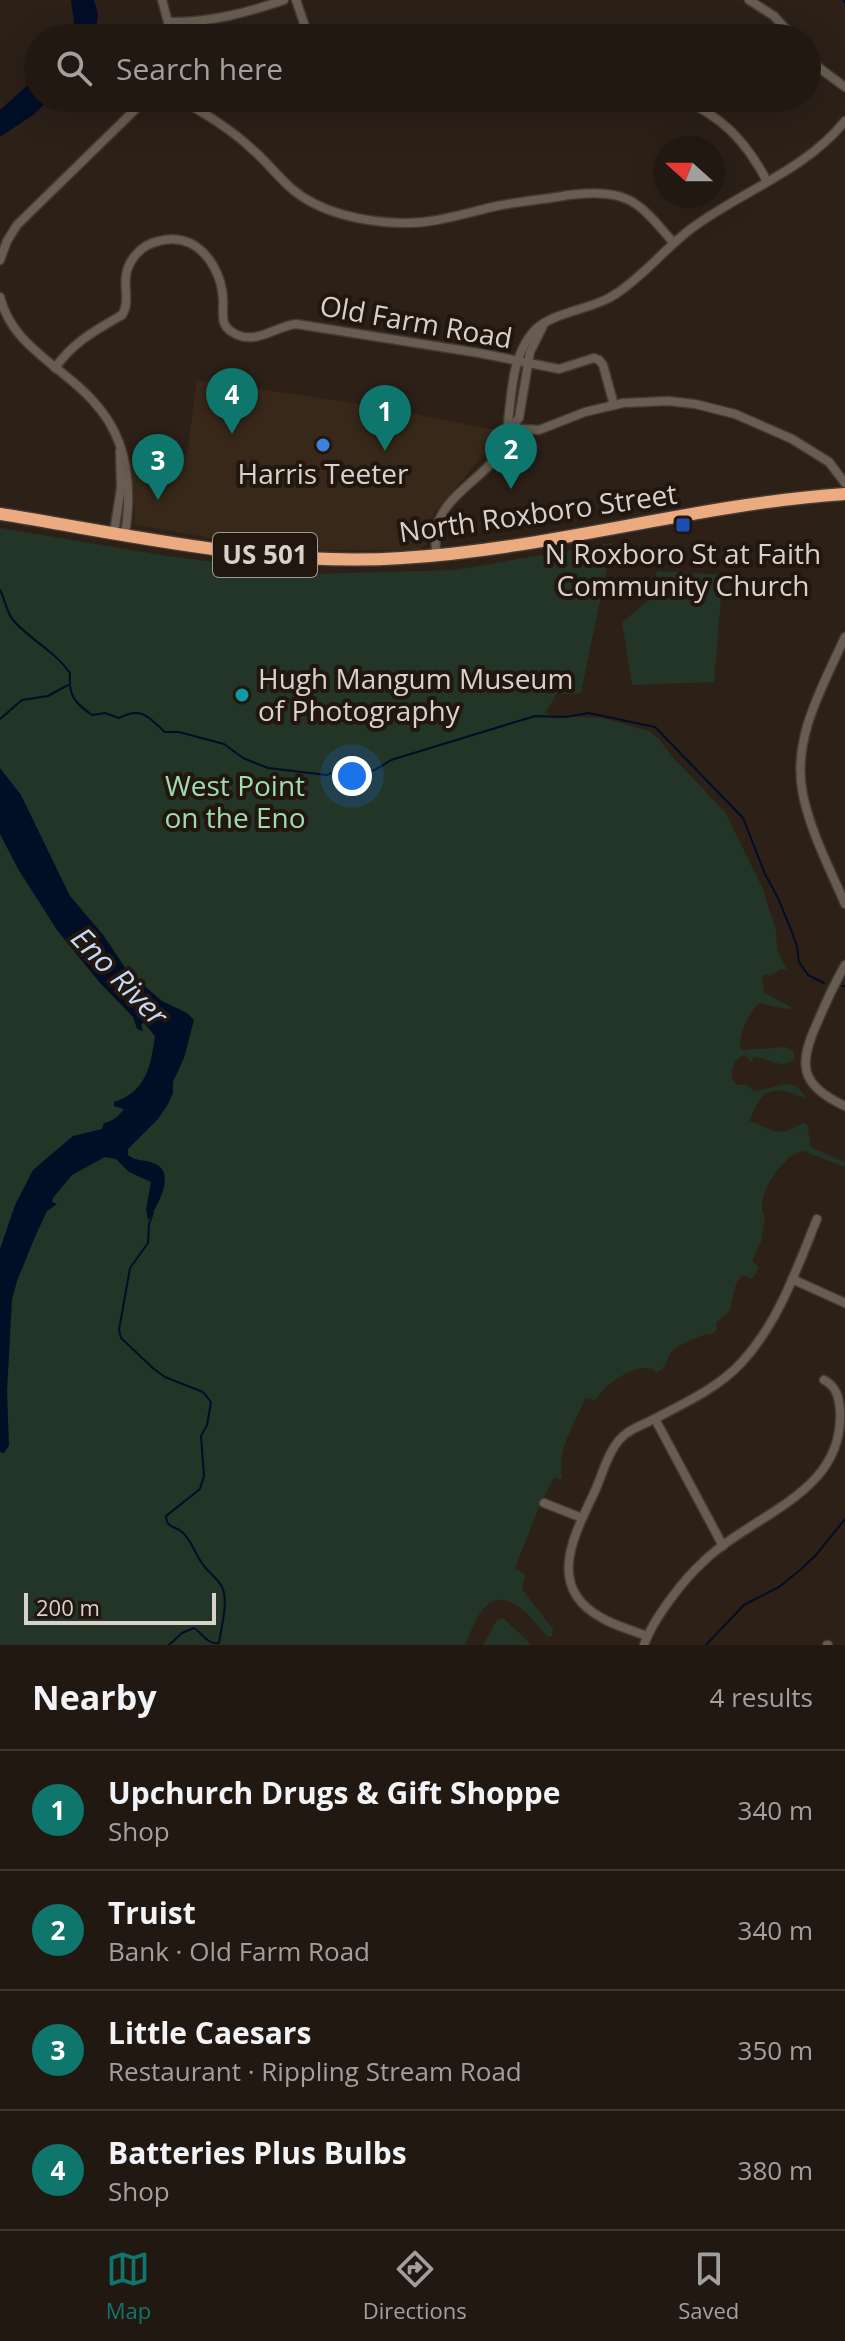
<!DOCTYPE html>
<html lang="en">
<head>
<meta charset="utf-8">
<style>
	:root { --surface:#211811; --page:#2d251f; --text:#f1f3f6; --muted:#a2a09f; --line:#3e3731; --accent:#0f766e }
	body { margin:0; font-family:"Open Sans",sans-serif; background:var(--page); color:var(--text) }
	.compass { position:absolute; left:653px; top:136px; width:72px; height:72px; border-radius:50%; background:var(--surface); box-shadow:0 8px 32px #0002; rotate:291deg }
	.scale { position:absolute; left:24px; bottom:20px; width:192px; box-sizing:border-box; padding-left:8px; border:4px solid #d9d1cb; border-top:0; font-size:22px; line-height:28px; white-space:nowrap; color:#d9d1cb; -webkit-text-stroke:6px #22170e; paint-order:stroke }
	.you { position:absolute; left:352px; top:776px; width:28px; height:28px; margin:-20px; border:6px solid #fff; border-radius:50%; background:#1a73e8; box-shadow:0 0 0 12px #1a73e833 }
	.badge { display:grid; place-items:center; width:52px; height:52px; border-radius:50%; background:var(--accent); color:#fff; font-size:26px; font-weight:700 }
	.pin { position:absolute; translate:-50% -66px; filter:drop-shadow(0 2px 4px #0008) }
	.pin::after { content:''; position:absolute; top:42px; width:28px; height:24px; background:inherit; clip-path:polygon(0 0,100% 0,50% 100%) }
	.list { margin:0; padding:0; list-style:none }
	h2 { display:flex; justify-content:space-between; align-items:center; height:104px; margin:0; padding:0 32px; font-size:34px }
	h2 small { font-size:26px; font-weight:400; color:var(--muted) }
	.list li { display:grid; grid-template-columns:52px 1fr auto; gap:24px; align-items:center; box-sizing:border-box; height:120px; padding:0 32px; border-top:2px solid var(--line) }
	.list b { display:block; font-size:30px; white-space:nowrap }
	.list p { margin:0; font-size:26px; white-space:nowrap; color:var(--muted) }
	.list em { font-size:26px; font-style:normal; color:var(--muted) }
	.icon { flex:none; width:44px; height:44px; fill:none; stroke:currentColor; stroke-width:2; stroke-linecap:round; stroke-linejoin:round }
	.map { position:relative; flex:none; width:845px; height:1645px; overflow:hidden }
	.search { position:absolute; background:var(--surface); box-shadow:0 8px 32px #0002; left:24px; right:24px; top:24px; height:88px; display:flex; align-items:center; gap:20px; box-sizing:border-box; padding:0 28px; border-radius:44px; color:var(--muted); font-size:30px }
	.sheet { height:584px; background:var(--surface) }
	nav { display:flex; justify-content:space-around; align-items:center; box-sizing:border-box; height:112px; border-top:2px solid var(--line); background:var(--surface); font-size:22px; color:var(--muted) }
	nav a { display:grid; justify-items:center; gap:4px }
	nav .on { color:var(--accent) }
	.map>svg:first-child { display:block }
	.built { fill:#382819 }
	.green { fill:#223527 }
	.water { fill:#020e26 }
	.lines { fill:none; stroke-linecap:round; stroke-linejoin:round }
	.stream { stroke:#020e26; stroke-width:2 }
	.minor-casing { stroke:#433a33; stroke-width:11 }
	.highway-casing { stroke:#433a33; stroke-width:15 }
	.minor { stroke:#695c51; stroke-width:8 }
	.highway { stroke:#ebaa80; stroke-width:12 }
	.shop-dot { fill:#3f7fe0; stroke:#22170e; stroke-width:3 }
	.transit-dot { fill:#1a4fb4; stroke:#22170e; stroke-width:3 }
	.culture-dot { fill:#0f9aa8; stroke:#22170e; stroke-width:3 }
	.labels { text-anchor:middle; stroke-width:8; stroke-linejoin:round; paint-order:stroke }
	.shield { fill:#22170e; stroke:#a29992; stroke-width:2 }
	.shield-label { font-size:26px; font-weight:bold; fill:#d9d1cb }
	.street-label { font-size:28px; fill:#d9d1cb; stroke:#22170e }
	.poi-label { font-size:28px; fill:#d9d1cb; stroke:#22170e }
	.park-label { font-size:28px; fill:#a0dcb1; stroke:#22170e }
	.water-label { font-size:30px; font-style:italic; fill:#c4d8f9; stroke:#22170e }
</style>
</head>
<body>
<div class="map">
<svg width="845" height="1645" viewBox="0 0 845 1645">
	<rect width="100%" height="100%" fill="#2c2017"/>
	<!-- built -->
	<path class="built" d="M 197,380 L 368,405 L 496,430 L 502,434 L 434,513 L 427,544 L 420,550 L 317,550 L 228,541 L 135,525 L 132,461 L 187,454 Z"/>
	<!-- green -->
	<g class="green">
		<path d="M 0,528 L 167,556 L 312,574 L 454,570 L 612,543 L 581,693 L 564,694 L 558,692 L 545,713 L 554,716 L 603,718 L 649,731 L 660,740 L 669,753 L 725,812 L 763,889 L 776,931 L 777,950 L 787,970 L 781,969 L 770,976 L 765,974 L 762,977 L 764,992 L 792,1008 L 786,1009 L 758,1003 C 749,1016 739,1031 740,1048 L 743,1050 L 786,1047 L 793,1051 L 795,1058 C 782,1072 768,1057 754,1057 L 751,1062 L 745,1055 C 734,1058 731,1069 732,1080 L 737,1085 L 747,1085 L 754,1091 C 774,1090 795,1072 806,1099 C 774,1085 762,1086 750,1121 C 776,1131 778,1138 803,1123 L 807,1124 L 811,1147 L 845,1162 L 845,1167 L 803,1151 C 784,1154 752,1198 765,1217 L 761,1242 L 752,1260 L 759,1268 L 752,1279 L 745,1276 L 741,1276 L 735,1287 L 730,1311 L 716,1323 L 717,1330 L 712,1334 C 703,1333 677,1345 671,1353 C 664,1363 669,1366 656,1373 L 653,1369 C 634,1363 604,1385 595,1401 L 590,1398 L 585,1399 C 576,1422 554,1454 563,1479 L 554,1478 L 542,1500 L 515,1568 L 525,1575 L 522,1589 L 553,1629 L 552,1636 L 547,1636 C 535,1622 508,1585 486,1606 C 476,1615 471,1633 465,1645 L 0,1645 Z"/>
		<path d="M 657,571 L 723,575 L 714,682 L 632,685 L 622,622 L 652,598 Z"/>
		<path d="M 503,1618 L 532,1645 L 483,1645 L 497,1620 Z"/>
	</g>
	<!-- water -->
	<g class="water">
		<path d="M 71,0 L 94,0 L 98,14 L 95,38 L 70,38 L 74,22 Z"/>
		<path d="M 38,76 L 38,98 L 51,98 L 33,115 L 0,137 L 0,110 Z"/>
		<path d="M 0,768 L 21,795 L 70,896 L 104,936 L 128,972 L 162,1001 L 187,1013 L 194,1020 L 184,1058 L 173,1082 L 173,1093 L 168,1104 L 158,1119 L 128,1149 L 128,1155 C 137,1162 143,1159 153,1163 C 178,1171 157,1207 148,1220 L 146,1209 L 151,1182 L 129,1172 L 116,1159 L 105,1157 L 72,1175 L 53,1198 L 52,1202 L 57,1204 L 47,1211 L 35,1237 L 17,1281 L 12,1300 L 7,1391 L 9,1446 L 4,1453 L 0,1452 L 0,1249 L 15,1205 L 33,1170 L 73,1136 L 102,1129 L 104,1123 C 113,1121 118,1117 124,1109 L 114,1106 L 114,1102 C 146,1092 151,1066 155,1036 L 144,1023 L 141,1024 L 143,1031 L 137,1029 L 133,1017 L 100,983 L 57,930 L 18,869 L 0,834 Z"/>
	</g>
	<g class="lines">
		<!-- stream -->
		<g class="stream">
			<path d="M 844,0 L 845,2"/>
			<path d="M 0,590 C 5,599 6,611 13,620 C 30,640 55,651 70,673 C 68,696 75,703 92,715 L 105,713 L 119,718 C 142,706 148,717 165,732 L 179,732 L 224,744 L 243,758 L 268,768 L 327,775 L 343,767 C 366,777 372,773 391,760 L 535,716 L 565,717 L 589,713 L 655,727 L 743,818 L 765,874 L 778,898 L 791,930 L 797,946 L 799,962 L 808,975 L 824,983"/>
			<path d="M 0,719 L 22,700 L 48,696 L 68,685"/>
			<path d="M 842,986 L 845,986"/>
			<path d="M 153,1213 L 149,1224 L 148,1243 L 130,1268 L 119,1330 L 121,1338 L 154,1369 L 165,1377 L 203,1392 L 211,1402 L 207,1425 L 201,1436 L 204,1476 L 200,1489 L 166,1516 C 167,1529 174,1525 182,1532 C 191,1539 195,1554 202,1563 C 207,1572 218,1578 222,1587 C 229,1602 221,1627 219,1643 C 208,1645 203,1634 194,1628 L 182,1633 L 169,1645"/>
			<path d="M 706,1645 L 744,1605 L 779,1587 L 800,1570 L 816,1555 L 845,1519"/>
		</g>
		<!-- minor casing -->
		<g class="minor-casing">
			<g id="minor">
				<path d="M 162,0 L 168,22 L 169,38"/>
				<path d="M 296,0 L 309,38"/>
				<path d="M 749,0 L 774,16 L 794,38"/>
				<path d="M 168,22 C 208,23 246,13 284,0"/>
				<path d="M 807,54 L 818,67 L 845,87"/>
				<path d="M 178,98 C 204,113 231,129 253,150 C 267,162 278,177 292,189 C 320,213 364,222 401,223 C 434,224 465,213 497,206 C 517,202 537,200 557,197 C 579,193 608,190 629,200 C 647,209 660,228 673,242"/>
				<path d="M 390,98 L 410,100 L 426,98"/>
				<path d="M 679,98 C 722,116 745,140 767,181"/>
				<path d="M 0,260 L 7,241 L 17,225 L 147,98"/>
				<path d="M 0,297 C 8,328 28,345 51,364 C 66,376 81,387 93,401 C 128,438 133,485 125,534"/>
				<path d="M 55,368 C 73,342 96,330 122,315 C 133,298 117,279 134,257 C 140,249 149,243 159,241 C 170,238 180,239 190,243 C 210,253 222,277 223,299 C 224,312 219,324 232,332 C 255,347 275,326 296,324 L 479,353 L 559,369 L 594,358 L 599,360 L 603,365 L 614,405"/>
				<path d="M 510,428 L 539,430 L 585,412 L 623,403 L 668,401 L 695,404 L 735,414 L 792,439 L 829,462 L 845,483"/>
				<path d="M 510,428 L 519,418 L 530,352 L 543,326"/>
				<path d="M 114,532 L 121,488 L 120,451"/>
				<path d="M 436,556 C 436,548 435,539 436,532 C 440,498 482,479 500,453 C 510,437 507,430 509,413 C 512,386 514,354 533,332 C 552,311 592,310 614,295 C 643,277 665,248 692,228 C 742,191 806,170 845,121"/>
				<path d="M 845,637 C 823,686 791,739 803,795 C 811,833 830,869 845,904"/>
				<path d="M 845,965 C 835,983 826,1002 818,1021 C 798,1064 799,1085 845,1106"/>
				<path d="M 792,1279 L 845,1303"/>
				<path d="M 655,1419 L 723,1546"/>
				<path d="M 544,1503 L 582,1518"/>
				<path d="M 647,1636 C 632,1630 615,1626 602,1618 C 544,1587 575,1534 595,1491 C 603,1473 610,1444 627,1433 C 635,1427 645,1424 654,1419 C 683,1404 718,1388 741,1363 C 779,1322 796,1270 817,1219"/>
				<path d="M 644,1645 C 653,1619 683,1580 704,1561 C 754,1513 845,1493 840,1410 C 839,1397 836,1386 824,1380"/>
				<path d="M 827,1645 L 828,1645"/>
			</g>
		</g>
		<!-- highway casing -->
		<g class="highway-casing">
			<path id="highway" d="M 0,514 C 131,535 269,567 402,558 C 551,549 696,504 845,494"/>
		</g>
		<!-- minor -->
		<use href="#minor" class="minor"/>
		<!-- highway -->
		<use href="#highway" class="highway"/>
	</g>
	<!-- markers -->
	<circle class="shop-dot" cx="323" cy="445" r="8"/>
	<rect class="transit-dot" x="675" y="517" width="16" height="16" rx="4"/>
	<circle class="culture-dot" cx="242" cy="695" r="8"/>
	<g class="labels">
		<!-- shield labels -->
		<rect class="shield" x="213" y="533" width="104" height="44" rx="6"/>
		<g class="shield-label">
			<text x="265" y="564">US 501</text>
		</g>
		<!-- street labels -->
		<g class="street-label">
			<text transform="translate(416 322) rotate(10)" y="10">Old Farm Road</text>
			<text transform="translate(538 513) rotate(-8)" y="10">North Roxboro Street</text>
		</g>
		<!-- poi labels -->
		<g class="poi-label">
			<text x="323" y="484">Harris Teeter</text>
			<text x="683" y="564">N Roxboro St at Faith<tspan x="683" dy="32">Community Church</tspan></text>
			<text x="258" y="689" text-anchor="start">Hugh Mangum Museum<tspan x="258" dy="32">of Photography</tspan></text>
		</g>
		<!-- park labels -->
		<g class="park-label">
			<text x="235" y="796">West Point<tspan x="235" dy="32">on the Eno</tspan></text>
		</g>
		<!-- water labels -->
		<g class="water-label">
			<text transform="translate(119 977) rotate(46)" y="10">Eno River</text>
		</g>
	</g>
</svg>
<svg class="compass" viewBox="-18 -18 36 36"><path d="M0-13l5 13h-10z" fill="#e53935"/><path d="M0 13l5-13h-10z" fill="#a2a09f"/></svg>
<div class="scale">200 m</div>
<div class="you"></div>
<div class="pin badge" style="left:385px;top:451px">1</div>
<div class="pin badge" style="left:511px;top:489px">2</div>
<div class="pin badge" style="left:158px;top:500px">3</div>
<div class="pin badge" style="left:232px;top:434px">4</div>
<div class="search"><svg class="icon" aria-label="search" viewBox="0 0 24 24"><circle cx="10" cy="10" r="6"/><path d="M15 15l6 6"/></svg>Search here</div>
</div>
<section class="sheet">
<h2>Nearby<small>4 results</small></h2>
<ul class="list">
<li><span class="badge">1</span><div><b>Upchurch Drugs &amp; Gift Shoppe</b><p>Shop</p></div><em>340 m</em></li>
<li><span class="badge">2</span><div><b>Truist</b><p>Bank · Old Farm Road</p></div><em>340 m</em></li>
<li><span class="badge">3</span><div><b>Little Caesars</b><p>Restaurant · Rippling Stream Road</p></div><em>350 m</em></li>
<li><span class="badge">4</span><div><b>Batteries Plus Bulbs</b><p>Shop</p></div><em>380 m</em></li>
</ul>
</section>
<nav>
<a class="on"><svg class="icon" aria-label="map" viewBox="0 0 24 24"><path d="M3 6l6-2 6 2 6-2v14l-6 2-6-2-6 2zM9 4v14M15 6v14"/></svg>Map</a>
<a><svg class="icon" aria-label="directions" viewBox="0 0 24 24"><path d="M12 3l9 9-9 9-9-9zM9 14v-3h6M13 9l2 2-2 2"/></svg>Directions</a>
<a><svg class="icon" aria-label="saved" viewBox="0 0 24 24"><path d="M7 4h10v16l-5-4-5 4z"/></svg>Saved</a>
</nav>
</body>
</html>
